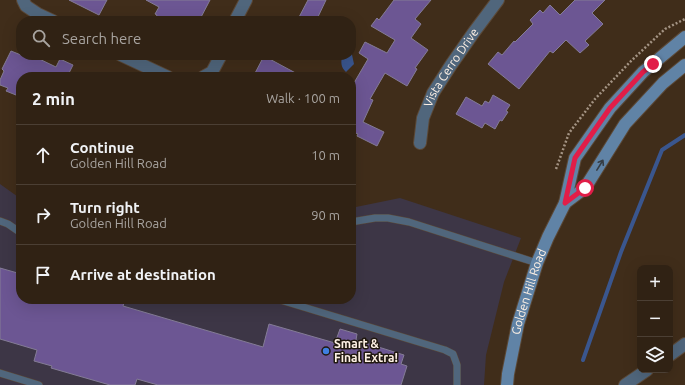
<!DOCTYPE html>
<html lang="en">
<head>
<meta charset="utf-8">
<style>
	:root { --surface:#302214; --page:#382a1d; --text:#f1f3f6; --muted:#a8a4a0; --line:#4b3f34 }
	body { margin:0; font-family:Ubuntu,sans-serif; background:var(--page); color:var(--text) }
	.controls { position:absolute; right:12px; bottom:12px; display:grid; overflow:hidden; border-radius:8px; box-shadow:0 4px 16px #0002 }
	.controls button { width:36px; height:36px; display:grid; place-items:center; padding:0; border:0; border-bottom:1px solid var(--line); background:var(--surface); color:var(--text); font:20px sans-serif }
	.stop { position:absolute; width:12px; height:12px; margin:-9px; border:3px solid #e11d48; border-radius:50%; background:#fff }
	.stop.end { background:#e11d48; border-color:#fff; box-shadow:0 1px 4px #0008 }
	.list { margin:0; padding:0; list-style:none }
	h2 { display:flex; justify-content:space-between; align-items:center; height:52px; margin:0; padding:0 16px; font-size:17px }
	h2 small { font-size:13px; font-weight:400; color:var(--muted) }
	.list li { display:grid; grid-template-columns:26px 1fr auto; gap:12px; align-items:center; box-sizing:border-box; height:60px; padding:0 16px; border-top:1px solid var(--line) }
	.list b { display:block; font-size:15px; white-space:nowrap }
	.list p { margin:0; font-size:13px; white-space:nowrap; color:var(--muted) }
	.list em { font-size:13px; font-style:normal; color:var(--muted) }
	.icon { flex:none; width:22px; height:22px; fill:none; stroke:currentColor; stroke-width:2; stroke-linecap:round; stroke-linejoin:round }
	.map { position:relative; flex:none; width:685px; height:385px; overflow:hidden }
	.search { position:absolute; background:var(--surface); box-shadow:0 4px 16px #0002; left:16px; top:16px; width:340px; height:44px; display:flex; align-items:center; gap:10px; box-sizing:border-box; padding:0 14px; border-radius:16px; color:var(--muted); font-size:15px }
	.panel { position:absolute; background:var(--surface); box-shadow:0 4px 16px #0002; left:16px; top:72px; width:340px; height:232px; border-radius:16px }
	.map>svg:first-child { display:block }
	.commercial { fill:#3d3646 }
	.water { fill:#3a568e }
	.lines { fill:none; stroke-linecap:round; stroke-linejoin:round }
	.stream { stroke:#3a568e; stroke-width:4 }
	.building { fill:#6c5693; stroke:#847c96 }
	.lane-casing { stroke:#5b4836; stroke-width:8 }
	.street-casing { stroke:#5b4836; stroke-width:14 }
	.secondary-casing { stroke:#5b4836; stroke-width:14 }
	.path { stroke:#a49484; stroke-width:2.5; stroke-dasharray:2 2; stroke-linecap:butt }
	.lane { stroke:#50667c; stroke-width:7 }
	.street { stroke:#50667c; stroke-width:12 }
	.secondary { stroke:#6083a6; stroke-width:12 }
	.oneway { stroke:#363d44 }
	.route { stroke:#e11d48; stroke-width:5 }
	.shop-dot { fill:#3f7fe0; stroke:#20180f; stroke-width:1.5 }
	.labels { text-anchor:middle; stroke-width:3; stroke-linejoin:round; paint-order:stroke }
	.street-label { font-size:12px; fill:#fef1e5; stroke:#20180f }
	.poi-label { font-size:12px; font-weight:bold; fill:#fef1e5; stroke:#20180f; text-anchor:start }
</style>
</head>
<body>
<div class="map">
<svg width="685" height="385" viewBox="0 0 685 385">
	<rect width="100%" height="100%" fill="#402d1a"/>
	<!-- commercial -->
	<path class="commercial" d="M 0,184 L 21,199 L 21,299 L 351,299 L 351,208 L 400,198 L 521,238 L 504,282 L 486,355 L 484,385 L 0,385 Z"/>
	<!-- water -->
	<path class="water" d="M 351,50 L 354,64 L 346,72 C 341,68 340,61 343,55 L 351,55 Z"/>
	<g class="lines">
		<!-- stream -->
		<path class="stream" d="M 583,360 L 621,252 L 662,150 L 685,135"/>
	</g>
	<!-- building -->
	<g class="building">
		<path d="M 69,0 L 107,0 L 99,15 Z"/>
		<path d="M 146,0 L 210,0 L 199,21 L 154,21 L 157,15 L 155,14 L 159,7 Z"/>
		<path d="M 308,0 L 326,0 L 316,21 L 297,21 Z"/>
		<path d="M 394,0 L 431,0 L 415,19 L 421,24 L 411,38 L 428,50 L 415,68 L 417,69 L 407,86 L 385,73 L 370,99 L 373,100 L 363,122 L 384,132 L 377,146 L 357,136 L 358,134 L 351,131 L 351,88 L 368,59 L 359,53 L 365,42 L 387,53 L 395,40 L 371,26 L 377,18 L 379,20 Z"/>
		<path d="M 575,0 L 605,0 L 592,13 L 603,24 L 585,41 L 589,45 L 580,53 L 566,40 L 553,53 L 550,51 L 519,89 L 488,64 L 498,52 L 502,55 L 514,41 L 515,42 L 533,24 L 530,20 L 540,10 L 543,13 L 550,5 L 560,15 Z"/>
		<path d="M 11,51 L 21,55 L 31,55 L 56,67 L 60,59 L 73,65 L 69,73 L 76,77 L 21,77 L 21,97 L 6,91 L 8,88 L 0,85 L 0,80 L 4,71 L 2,69 Z"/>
		<path d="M 264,56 L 303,77 L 253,77 Z"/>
		<path d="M 493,95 L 510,105 L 506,111 L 508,112 L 502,121 L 500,120 L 495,129 L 485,123 L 482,128 L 456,114 L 466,97 L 482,106 L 485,101 L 489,103 Z"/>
		<path d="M 0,268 L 21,274 L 21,299 L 125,299 L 123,306 L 263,347 L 269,324 L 335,343 L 340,329 L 357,334 L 356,340 L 404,355 L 401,364 L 407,366 L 401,385 L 158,385 L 137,379 L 135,385 L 110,385 L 51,368 L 52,366 L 34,361 L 37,350 L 0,339 Z"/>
	</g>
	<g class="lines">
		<!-- lane casing -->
		<g class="lane-casing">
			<g id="lane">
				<path d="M 0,221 L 8,224 L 21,233"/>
				<path d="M 351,222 L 375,218 L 388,218 L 409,222 L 537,263"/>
				<path d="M 215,299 L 216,299"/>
				<path d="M 277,299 L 445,350 L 453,354 L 457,365 L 457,385"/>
				<path d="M 0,373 L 39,385"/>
			</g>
		</g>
		<!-- street casing -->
		<g class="street-casing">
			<g id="street">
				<path d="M 23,0 L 26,6 L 38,14 L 53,21"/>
				<path d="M 235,21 L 246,0"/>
				<path d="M 121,55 L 168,77"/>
				<path d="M 203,77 L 212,72 L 221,55"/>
				<path id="s1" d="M 420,143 L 423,118 L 433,93 L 451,65 L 474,32 L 498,0"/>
				<path d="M 670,355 L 685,344"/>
				<path d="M 625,385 L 647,370"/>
			</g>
		</g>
		<!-- secondary casing -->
		<g class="secondary-casing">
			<g id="secondary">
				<path d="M 565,203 L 585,188 L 625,124 L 663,83 L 685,65"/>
				<path id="s2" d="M 507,385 L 508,374 L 518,324 L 537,263 L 548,237 L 565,203 L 575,158 L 610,108 L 643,72 L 685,37"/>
			</g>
		</g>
		<!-- path -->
		<path class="path" d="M 556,169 L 569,133 L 595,99 L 631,61 L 665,29 L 685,19"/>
		<!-- lane -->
		<use href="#lane" class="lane"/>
		<!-- street -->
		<use href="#street" class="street"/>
		<!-- secondary -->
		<use href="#secondary" class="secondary"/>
	</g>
	<!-- one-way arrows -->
	<defs><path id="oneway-shaft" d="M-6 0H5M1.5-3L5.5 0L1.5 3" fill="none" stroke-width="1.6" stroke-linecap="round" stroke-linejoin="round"/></defs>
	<use class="oneway" href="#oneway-shaft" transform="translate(600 165) rotate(-58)"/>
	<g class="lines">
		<!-- route -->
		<path class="route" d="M 585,188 L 565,203 L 575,158 L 610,108 L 643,72 L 653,64"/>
	</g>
	<!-- markers -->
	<circle class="shop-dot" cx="326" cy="351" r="4"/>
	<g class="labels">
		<!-- street labels -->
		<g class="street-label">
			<text dy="4" stroke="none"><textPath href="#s1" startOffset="83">Vista Cerro Drive</textPath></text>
			<text dy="4" stroke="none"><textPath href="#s2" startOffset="96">Golden Hill Road</textPath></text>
		</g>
		<!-- poi labels -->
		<g class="poi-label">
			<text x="334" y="348">Smart &amp;<tspan x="334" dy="14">Final Extra!</tspan></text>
		</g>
	</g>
</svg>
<div class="controls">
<button>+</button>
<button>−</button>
<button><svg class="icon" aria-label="layers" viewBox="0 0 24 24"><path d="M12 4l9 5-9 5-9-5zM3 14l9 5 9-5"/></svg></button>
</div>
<div class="stop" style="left:585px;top:188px"></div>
<div class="stop end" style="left:653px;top:64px"></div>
<div class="search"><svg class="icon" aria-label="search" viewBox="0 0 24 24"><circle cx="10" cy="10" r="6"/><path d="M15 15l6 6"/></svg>Search here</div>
<section class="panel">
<h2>2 min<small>Walk · 100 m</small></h2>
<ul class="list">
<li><svg class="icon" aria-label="ahead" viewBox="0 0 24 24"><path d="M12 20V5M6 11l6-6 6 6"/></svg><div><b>Continue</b><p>Golden Hill Road</p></div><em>10 m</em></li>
<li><svg class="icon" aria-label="right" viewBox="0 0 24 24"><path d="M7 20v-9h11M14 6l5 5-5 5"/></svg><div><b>Turn right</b><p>Golden Hill Road</p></div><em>90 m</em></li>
<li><svg class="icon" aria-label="arrive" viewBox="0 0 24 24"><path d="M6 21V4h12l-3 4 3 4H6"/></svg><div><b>Arrive at destination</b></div></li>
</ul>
</section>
</div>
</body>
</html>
